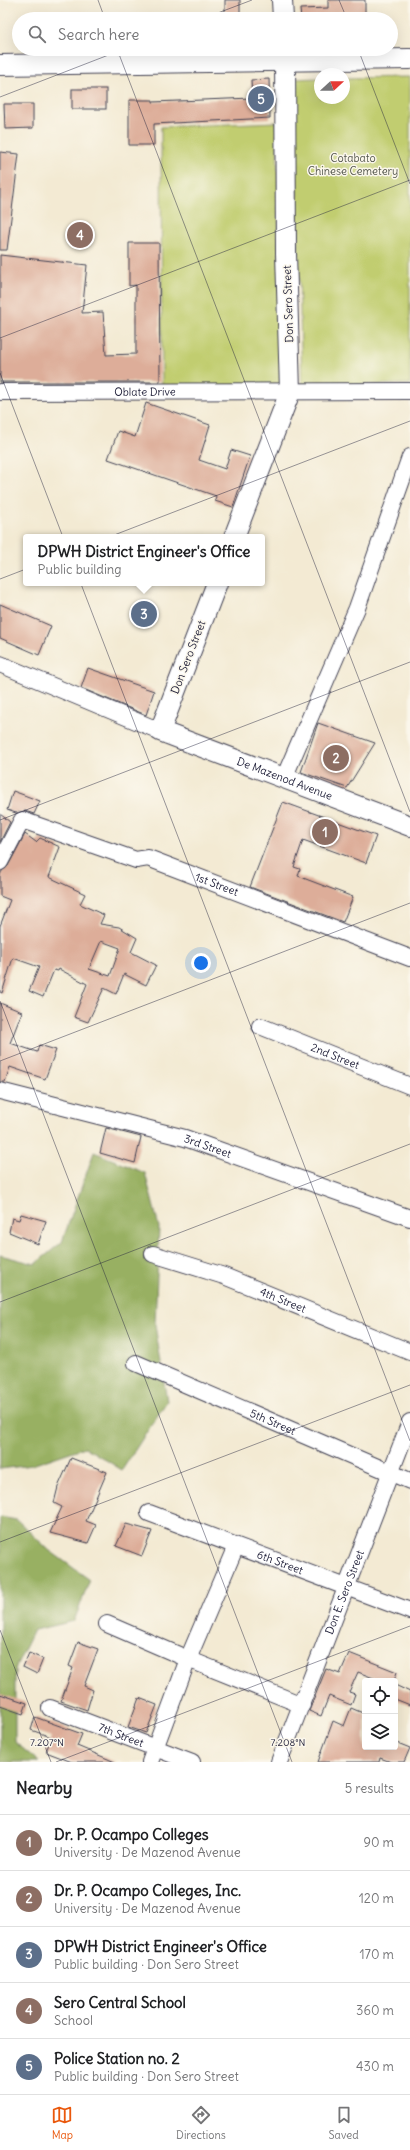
<!DOCTYPE html>
<html lang="en">
<head>
<meta charset="utf-8">
<style>
	:root { --surface:#fff; --page:#f2f2f2; --text:#202124; --muted:#757577; --line:#e0e0e0; --accent:#ea580c }
	body { margin:0; font-family:Delius,sans-serif; background:var(--page); color:var(--text) }
	.controls { position:absolute; right:12px; bottom:12px; display:grid; overflow:hidden; border-radius:4px; box-shadow:0 4px 16px #0002 }
	.controls button { width:36px; height:36px; display:grid; place-items:center; padding:0; border:0; border-bottom:1px solid var(--line); background:var(--surface); color:var(--text); font:20px sans-serif }
	.compass { position:absolute; left:314px; top:68px; width:36px; height:36px; border-radius:50%; background:var(--surface); box-shadow:0 4px 16px #0002; rotate:69deg }
	.you { position:absolute; left:201px; top:963px; width:14px; height:14px; margin:-10px; border:3px solid #fff; border-radius:50%; background:#1a73e8; box-shadow:0 0 0 6px #1a73e833 }
	.badge { display:grid; place-items:center; width:26px; height:26px; border-radius:50%; background:var(--accent); color:#fff; font-size:13px; font-weight:700 }
	.pin { position:absolute; translate:-50% -50%; border:2px solid #fff; box-shadow:0 1px 4px #0006 }
	.popup { position:absolute; left:23px; top:534px; width:242px; height:52px; box-sizing:border-box; display:grid; place-content:center; border-radius:4px; background:var(--surface); filter:drop-shadow(0 1px 3px #0005); font-size:13px; white-space:nowrap; color:var(--muted) }
	.popup b { font-size:15px; color:var(--text) }
	.popup::after { content:''; position:absolute; left:50%; top:100%; margin-left:-8px; border:8px solid transparent; border-top-color:var(--surface) }
	.list { margin:0; padding:0; list-style:none }
	h2 { display:flex; justify-content:space-between; align-items:center; height:52px; margin:0; padding:0 16px; font-size:17px }
	h2 small { font-size:13px; font-weight:400; color:var(--muted) }
	.list li { display:grid; grid-template-columns:26px 1fr auto; gap:12px; align-items:center; box-sizing:border-box; height:56px; padding:0 16px; border-top:1px solid var(--line) }
	.list b { display:block; font-size:15px; white-space:nowrap }
	.list p { margin:0; font-size:13px; white-space:nowrap; color:var(--muted) }
	.list em { font-size:13px; font-style:normal; color:var(--muted) }
	.icon { flex:none; width:22px; height:22px; fill:none; stroke:currentColor; stroke-width:2; stroke-linecap:round; stroke-linejoin:round }
	.map { position:relative; flex:none; width:410px; height:1762px; overflow:hidden }
	.search { position:absolute; background:var(--surface); box-shadow:0 4px 16px #0002; left:12px; right:12px; top:12px; height:44px; display:flex; align-items:center; gap:10px; box-sizing:border-box; padding:0 14px; border-radius:22px; color:var(--muted); font-size:15px }
	.sheet { height:332px; background:var(--surface) }
	nav { display:flex; justify-content:space-around; align-items:center; box-sizing:border-box; height:56px; border-top:1px solid var(--line); background:var(--surface); font-size:11px; color:var(--muted) }
	nav a { display:grid; justify-items:center; gap:2px }
	nav .on { color:var(--accent) }
	.map>svg:first-child { display:block }
	.green { fill:#c1cd6f; stroke:#727855 }
	.forest { fill:#98b062; stroke:#5d694e }
	.building { fill:#ddad99; fill-rule:evenodd }
	.lines { fill:none; stroke-linecap:round; stroke-linejoin:round }
	.minor-casing { stroke:#414052; stroke-width:18 }
	.major-casing { stroke:#414052; stroke-width:22 }
	.minor { stroke:#fff; stroke-width:16 }
	.major { stroke:#fff; stroke-width:20 }
	.ticks { fill:none; stroke:#22223b; stroke-width:1; stroke-opacity:0.45 }
	.labels { text-anchor:middle; stroke-width:3; stroke-linejoin:round; paint-order:stroke }
	.park-label { font-size:11px; fill:#52554b; stroke:#fbf7ec }
	.street-label { font-size:11px; fill:#22223b; stroke:#fbf7ec }
	.ticks-label { font-size:10px; text-anchor:middle; fill:#22223b; stroke:#fbf7ec; stroke-width:3; stroke-linejoin:round; paint-order:stroke }
</style>
</head>
<body>
<div class="map">
<svg width="410" height="1762" viewBox="0 0 410 1762">
	<rect width="100%" height="100%" fill="#fbf7ec"/>
	<filter id="ink" filterUnits="userSpaceOnUse"><feTurbulence type="fractalNoise" baseFrequency=".025" numOctaves="2"/><feDisplacementMap in="SourceGraphic" scale="8" xChannelSelector="R" yChannelSelector="G"/><feConvolveMatrix kernelMatrix="1 2 1 2 8 2 1 2 1" color-interpolation-filters="sRGB"/></filter>
	<filter id="wash" filterUnits="userSpaceOnUse"><feTurbulence type="fractalNoise" baseFrequency=".012" numOctaves="4" result="noise"/><feDisplacementMap in="SourceGraphic" scale="16" xChannelSelector="R" yChannelSelector="G"/><feGaussianBlur stdDeviation="0.9" result="paint"/><feColorMatrix in="noise" values="0 0 0 0 0 0 0 0 0 0 0 0 0 0 0 0 0 1.4 0 .05"/><feComposite in="paint" operator="in"/></filter>
	<g filter="url(#wash)">
		<rect width="100%" height="100%" fill="#f3ead3"/>
		<!-- green -->
		<g class="green">
			<path d="M 410,77 L 410,384 L 302,386 L 294,79 L 320,78 L 320,98 L 344,98 L 344,78 Z"/>
			<path d="M 277,122 L 281,387 L 162,388 L 161,127 Z"/>
		</g>
		<!-- forest -->
		<g class="forest">
			<path d="M 94,1152 L 145,1173 L 159,1227 L 155,1325 L 167,1401 L 122,1470 L 85,1447 L 32,1465 L 0,1469 L 0,1255 L 35,1264 L 62,1242 Z"/>
			<path d="M 0,1517 L 17,1520 L 50,1551 L 90,1580 L 74,1621 L 34,1630 L 15,1669 L 15,1742 L 39,1762 L 0,1762 Z"/>
		</g>
		<g id="blocks">
			<!-- building -->
			<g class="building">
				<rect x="225" y="0" width="15" height="19"/>
				<path d="M 328,0 L 365,0 L 365,17 L 301,19 L 300,9 L 328,8 Z"/>
				<path d="M 269,79 L 270,118 L 154,124 L 154,145 L 129,145 L 129,100 L 153,100 L 153,102 L 252,98 L 251,80 Z"/>
				<rect x="72" y="89" width="34" height="20"/>
				<path d="M 4,104 L 33,104 L 33,128 L 5,129 Z"/>
				<path d="M 0,152 L 19,154 L 7,250 L 0,250 Z"/>
				<path d="M 129,243 L 159,243 L 160,382 L 0,382 L 0,255 L 87,265 L 82,313 L 103,312 L 106,355 L 136,354 L 136,285 L 129,286 Z"/>
				<path d="M 146,403 L 210,425 L 199,460 L 225,469 L 231,450 L 250,456 L 233,507 L 215,501 L 216,496 L 108,459 L 118,431 L 135,437 Z"/>
				<path d="M 0,604 L 51,626 L 39,655 L 0,638 Z"/>
				<path d="M 88,668 L 154,691 L 146,715 L 81,688 Z"/>
				<path d="M 318,723 L 375,743 L 347,788 L 301,772 Z"/>
				<path d="M 13,791 L 40,801 L 34,814 L 25,811 L 16,813 L 7,810 Z"/>
				<path d="M 283,802 L 376,836 L 366,863 L 303,840 L 294,867 L 300,869 L 298,876 L 353,897 L 343,922 L 250,887 Z"/>
				<path d="M 0,814 L 10,822 L 0,842 Z"/>
				<path d="M 25,834 L 36,842 L 40,838 L 60,847 L 49,877 L 85,894 L 80,904 L 104,915 L 100,924 L 119,927 L 137,938 L 131,952 L 156,965 L 146,985 L 124,974 L 116,994 L 104,988 L 88,1022 L 74,1017 L 87,984 L 59,969 L 58,971 L 54,970 L 43,997 L 29,991 L 39,967 L 13,958 L 2,993 L 0,992 L 0,926 L 10,900 L 0,896 L 0,875 L 2,871 L 8,866 ZM 101,941 L 120,948 L 110,976 L 89,969 Z"/>
				<path d="M 0,1003 L 22,1012 L 10,1043 L 37,1052 L 39,1045 L 56,1050 L 45,1079 L 10,1067 L 5,1082 L 0,1082 Z"/>
				<path d="M 106,1128 L 141,1137 L 135,1163 L 100,1153 Z"/>
				<path d="M 21,1214 L 46,1221 L 38,1244 L 9,1232 L 12,1218 L 19,1220 Z"/>
				<path d="M 71,1458 L 107,1472 L 86,1521 L 96,1525 L 88,1543 L 50,1533 L 62,1507 L 54,1503 L 58,1487 Z"/>
				<path d="M 126,1524 L 152,1531 L 142,1556 L 116,1546 Z"/>
				<path d="M 78,1642 L 98,1649 L 84,1686 L 93,1690 L 87,1710 L 61,1701 L 73,1668 L 69,1666 Z"/>
				<path d="M 29,1653 L 43,1659 L 37,1674 L 23,1667 Z"/>
				<path d="M 349,1653 L 397,1672 L 394,1681 L 381,1681 L 358,1672 L 349,1692 L 355,1694 L 351,1705 L 329,1696 L 321,1716 L 309,1711 L 326,1669 L 340,1674 Z"/>
				<path d="M 395,1685 L 410,1692 L 410,1705 L 395,1699 Z"/>
				<path d="M 0,1694 L 27,1703 L 23,1714 L 0,1706 Z"/>
				<path d="M 139,1698 L 157,1705 L 146,1733 L 128,1727 Z"/>
				<path d="M 351,1708 L 365,1714 L 365,1747 L 395,1747 L 395,1742 L 410,1748 L 404,1762 L 391,1762 L 380,1758 L 379,1762 L 318,1762 L 333,1721 L 344,1726 Z"/>
				<path d="M 35,1717 L 82,1734 L 77,1746 L 115,1762 L 72,1762 L 46,1752 L 51,1737 L 31,1730 Z"/>
			</g>
		</g>
	</g>
	<g filter="url(#ink)">
		<use href="#blocks" fill-opacity="0" stroke="#414052" stroke-width="1"/>
		<g class="lines">
			<!-- minor casing -->
			<g class="minor-casing">
				<g id="minor">
					<path id="s1" d="M 0,392 L 410,391"/>
					<path d="M 0,664 L 160,731"/>
					<path d="M 284,778 L 357,608 L 410,457"/>
					<path id="s2" d="M 0,862 L 22,820 L 136,860 L 148,858 L 410,958"/>
					<path id="s3" d="M 260,1026 L 410,1086"/>
					<path id="s4" d="M 0,1091 L 185,1138 L 410,1218"/>
					<path id="s5" d="M 153,1254 L 224,1276 L 410,1352"/>
					<path id="s6" d="M 136,1363 L 410,1481"/>
					<path id="s7" d="M 149,1513 L 410,1611"/>
					<path d="M 107,1624 L 188,1659 L 302,1705"/>
					<path id="s8" d="M 50,1708 L 192,1762"/>
					<path d="M 150,1762 L 188,1659 L 236,1546"/>
					<path id="s9" d="M 279,1762 L 410,1422"/>
				</g>
			</g>
			<!-- major casing -->
			<g class="major-casing">
				<g id="major">
					<path d="M 282,0 L 283,19"/>
					<path d="M 0,65 L 410,59"/>
					<path d="M 234,537 L 290,392 L 286,253 L 285,49"/>
					<path id="s10" d="M 217,583 L 160,731 L 410,826"/>
				</g>
			</g>
			<!-- minor -->
			<use href="#minor" class="minor"/>
			<!-- major -->
			<use href="#major" class="major"/>
		</g>
	</g>
	<!-- ticks -->
	<path class="ticks" d="M 98,0 L 105,19M 339,0 L 347,19M 202,19 L 252,0M 117,49 L 410,812M 358,49 L 410,184M 0,97 L 124,49M 0,338 L 410,180M 0,373 L 410,1441M 0,579 L 410,421M 0,820 L 410,662M 0,1001 L 292,1762M 0,1061 L 410,903M 0,1302 L 410,1144M 0,1542 L 410,1385M 0,1630 L 51,1762M 56,1762 L 410,1626"/>
	<g class="labels">
		<!-- park labels -->
		<g class="park-label">
			<text x="353" y="162">Cotabato<tspan x="353" dy="13">Chinese Cemetery</tspan></text>
		</g>
		<!-- street labels -->
		<g class="street-label">
			<text transform="translate(288 304) rotate(-92)" y="4">Don Sero Street</text>
			<text dy="4" stroke="none"><textPath href="#s1" startOffset="145">Oblate Drive</textPath></text>
			<text transform="translate(188 657) rotate(-69)" y="4">Don Sero Street</text>
			<text dy="4" stroke="none"><textPath href="#s10" startOffset="292">De Mazenod Avenue</textPath></text>
			<text dy="4" stroke="none"><textPath href="#s2" startOffset="254">1st Street</textPath></text>
			<text dy="4" stroke="none"><textPath href="#s3" startOffset="81">2nd Street</textPath></text>
			<text dy="4" stroke="none"><textPath href="#s4" startOffset="215">3rd Street</textPath></text>
			<text dy="4" stroke="none"><textPath href="#s5" startOffset="138">4th Street</textPath></text>
			<text dy="4" stroke="none"><textPath href="#s6" startOffset="149">5th Street</textPath></text>
			<text dy="4" stroke="none"><textPath href="#s7" startOffset="140">6th Street</textPath></text>
			<text dy="4" stroke="none"><textPath href="#s9" startOffset="182">Don E. Sero Street</textPath></text>
			<text dy="4" stroke="none"><textPath href="#s8" startOffset="76">7th Street</textPath></text>
		</g>
	</g>
	<g class="ticks-label">
		<text x="47" y="1746">7.207°N</text>
		<text x="288" y="1746">7.208°N</text>
	</g>
</svg>
<div class="controls">
<button><svg class="icon" aria-label="locate" viewBox="0 0 24 24"><circle cx="12" cy="12" r="6"/><path d="M12 2v4M12 18v4M2 12h4M18 12h4"/></svg></button>
<button><svg class="icon" aria-label="layers" viewBox="0 0 24 24"><path d="M12 4l9 5-9 5-9-5zM3 14l9 5 9-5"/></svg></button>
</div>
<svg class="compass" viewBox="-18 -18 36 36"><path d="M0-13l5 13h-10z" fill="#e53935"/><path d="M0 13l5-13h-10z" fill="#757577"/></svg>
<div class="you"></div>
<div class="pin badge" style="left:325px;top:832px;background:#8d6e63">1</div>
<div class="pin badge" style="left:336px;top:758px;background:#8d6e63">2</div>
<div class="pin badge" style="left:144px;top:614px;background:#5c6f8a">3</div>
<div class="popup"><b>DPWH District Engineer's Office</b>Public building</div>
<div class="pin badge" style="left:80px;top:235px;background:#8d6e63">4</div>
<div class="pin badge" style="left:261px;top:99px;background:#5c6f8a">5</div>
<div class="search"><svg class="icon" aria-label="search" viewBox="0 0 24 24"><circle cx="10" cy="10" r="6"/><path d="M15 15l6 6"/></svg>Search here</div>
</div>
<section class="sheet">
<h2>Nearby<small>5 results</small></h2>
<ul class="list">
<li><span class="badge" style="background:#8d6e63">1</span><div><b>Dr. P. Ocampo Colleges</b><p>University · De Mazenod Avenue</p></div><em>90 m</em></li>
<li><span class="badge" style="background:#8d6e63">2</span><div><b>Dr. P. Ocampo Colleges, Inc.</b><p>University · De Mazenod Avenue</p></div><em>120 m</em></li>
<li><span class="badge" style="background:#5c6f8a">3</span><div><b>DPWH District Engineer's Office</b><p>Public building · Don Sero Street</p></div><em>170 m</em></li>
<li><span class="badge" style="background:#8d6e63">4</span><div><b>Sero Central School</b><p>School</p></div><em>360 m</em></li>
<li><span class="badge" style="background:#5c6f8a">5</span><div><b>Police Station no. 2</b><p>Public building · Don Sero Street</p></div><em>430 m</em></li>
</ul>
</section>
<nav>
<a class="on"><svg class="icon" aria-label="map" viewBox="0 0 24 24"><path d="M3 6l6-2 6 2 6-2v14l-6 2-6-2-6 2zM9 4v14M15 6v14"/></svg>Map</a>
<a><svg class="icon" aria-label="directions" viewBox="0 0 24 24"><path d="M12 3l9 9-9 9-9-9zM9 14v-3h6M13 9l2 2-2 2"/></svg>Directions</a>
<a><svg class="icon" aria-label="saved" viewBox="0 0 24 24"><path d="M7 4h10v16l-5-4-5 4z"/></svg>Saved</a>
</nav>
</body>
</html>
